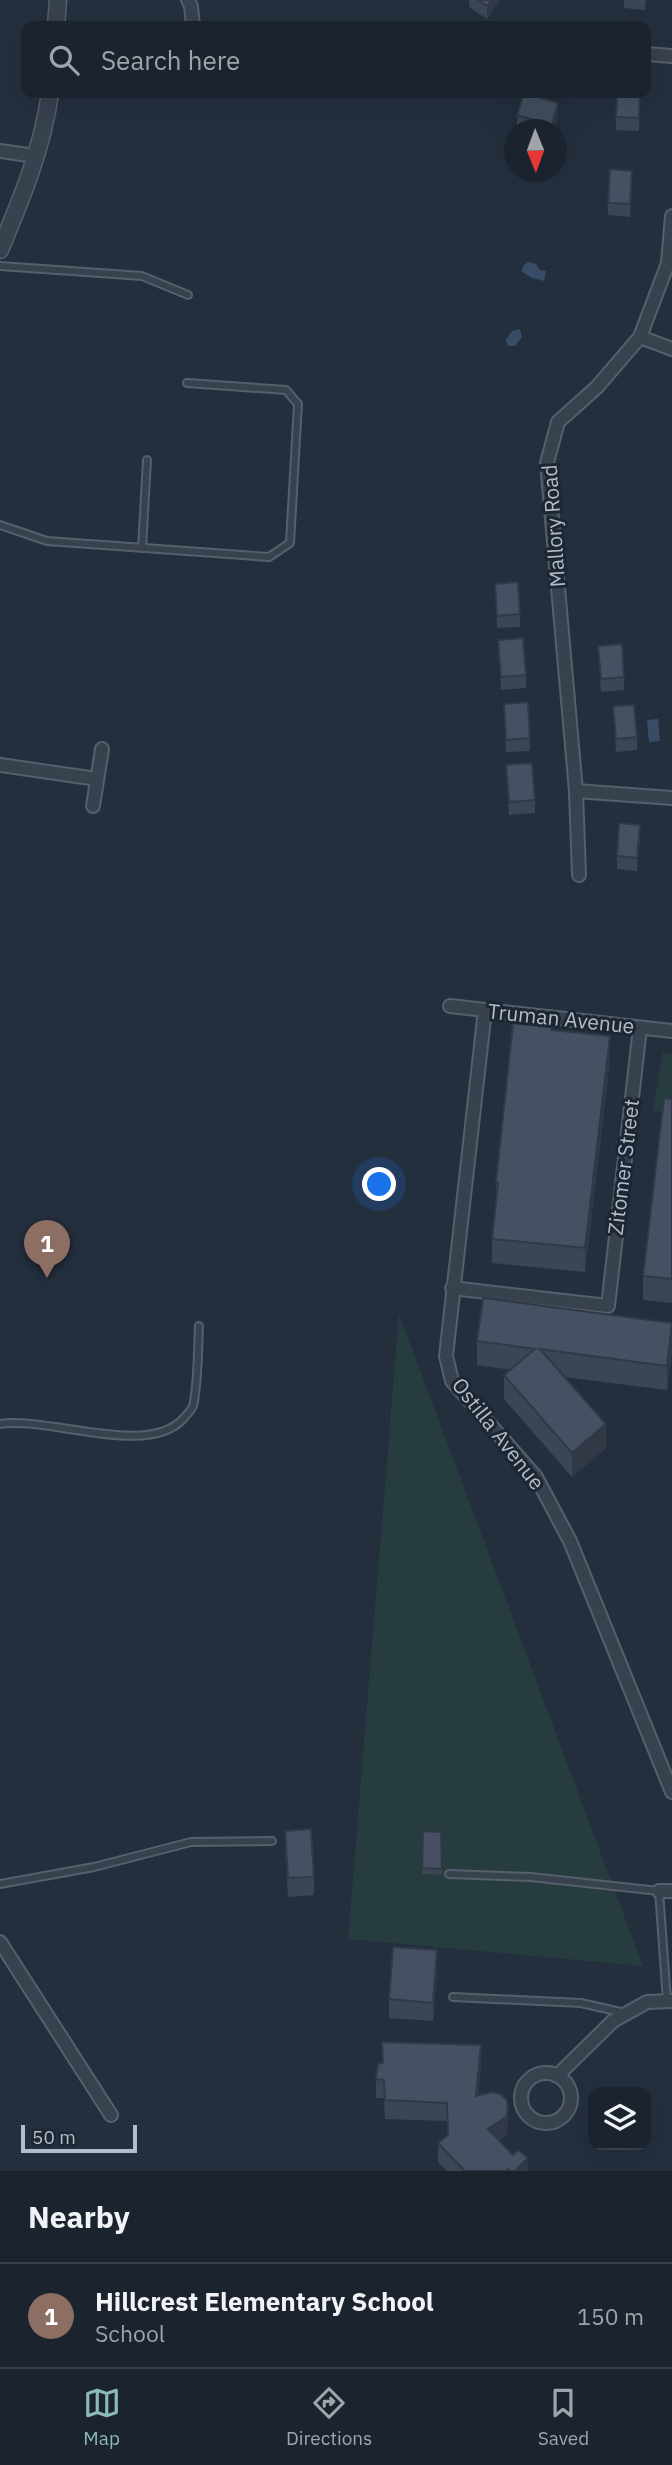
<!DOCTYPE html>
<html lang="en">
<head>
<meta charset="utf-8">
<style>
	:root { --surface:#1b232e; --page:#242b36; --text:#f1f3f6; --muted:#a0a4aa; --line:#39404a; --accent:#8bbbb9 }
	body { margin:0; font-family:"IBM Plex Sans",sans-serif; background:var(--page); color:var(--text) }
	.controls { position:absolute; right:21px; bottom:21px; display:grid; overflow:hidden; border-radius:14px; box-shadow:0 7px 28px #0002 }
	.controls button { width:63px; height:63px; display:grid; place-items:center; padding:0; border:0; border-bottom:2px solid var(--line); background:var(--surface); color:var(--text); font:35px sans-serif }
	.compass { position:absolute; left:504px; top:119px; width:63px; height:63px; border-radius:50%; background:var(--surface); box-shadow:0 7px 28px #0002; rotate:179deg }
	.scale { position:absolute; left:21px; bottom:18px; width:116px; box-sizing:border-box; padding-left:7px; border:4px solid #b4bcc9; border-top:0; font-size:19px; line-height:24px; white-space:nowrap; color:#b4bcc9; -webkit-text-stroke:5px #1d2633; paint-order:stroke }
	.you { position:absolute; left:380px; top:1185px; width:24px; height:24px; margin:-18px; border:5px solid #fff; border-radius:50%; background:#1a73e8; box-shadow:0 0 0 10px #1a73e833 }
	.badge { display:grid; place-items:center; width:46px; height:46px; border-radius:50%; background:var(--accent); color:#fff; font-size:23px; font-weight:700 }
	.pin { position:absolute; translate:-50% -58px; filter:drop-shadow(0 2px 4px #0008) }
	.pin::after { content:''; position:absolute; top:37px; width:24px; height:21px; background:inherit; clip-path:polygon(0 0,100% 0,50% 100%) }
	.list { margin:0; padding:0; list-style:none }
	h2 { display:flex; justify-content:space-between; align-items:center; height:91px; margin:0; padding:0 28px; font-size:30px }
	h2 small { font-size:23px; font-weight:400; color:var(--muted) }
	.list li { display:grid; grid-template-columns:46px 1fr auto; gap:21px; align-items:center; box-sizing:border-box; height:105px; padding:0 28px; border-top:2px solid var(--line) }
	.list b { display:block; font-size:26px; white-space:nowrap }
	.list p { margin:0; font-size:23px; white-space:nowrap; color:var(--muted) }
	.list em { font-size:23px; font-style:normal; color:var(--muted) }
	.icon { flex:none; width:38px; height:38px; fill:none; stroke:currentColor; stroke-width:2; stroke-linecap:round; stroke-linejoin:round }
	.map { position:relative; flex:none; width:672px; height:2171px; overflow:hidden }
	.search { position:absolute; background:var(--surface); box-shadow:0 7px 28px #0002; left:21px; right:21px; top:21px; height:77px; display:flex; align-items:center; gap:18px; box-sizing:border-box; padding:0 24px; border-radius:14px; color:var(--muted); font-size:26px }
	.sheet { height:196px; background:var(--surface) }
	nav { display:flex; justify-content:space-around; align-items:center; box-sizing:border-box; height:98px; border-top:2px solid var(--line); background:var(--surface); font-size:19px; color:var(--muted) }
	nav a { display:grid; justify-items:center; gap:4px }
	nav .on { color:var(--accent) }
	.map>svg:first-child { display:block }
	.green { fill:#263c3f }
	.water { fill:#394c67 }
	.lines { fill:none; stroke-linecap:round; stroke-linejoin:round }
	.service-casing { stroke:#565f6c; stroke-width:10 }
	.minor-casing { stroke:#565f6c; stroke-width:16 }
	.tertiary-casing { stroke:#565f6c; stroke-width:19 }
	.service { stroke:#38414e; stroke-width:6 }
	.minor { stroke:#38414e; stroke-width:12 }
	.tertiary { stroke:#38414e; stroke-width:16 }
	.wall { fill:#3b4654 }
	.shaded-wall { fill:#303945 }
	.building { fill:#455162; stroke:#303945; stroke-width:2 }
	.labels { text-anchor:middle; stroke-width:6; stroke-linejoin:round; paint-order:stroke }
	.street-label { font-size:21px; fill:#b4bcc9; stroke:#1d2633 }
</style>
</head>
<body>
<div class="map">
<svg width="672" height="2171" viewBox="0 0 672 2171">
	<rect width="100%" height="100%" fill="#242f3e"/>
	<!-- green -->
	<g class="green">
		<path d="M 663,1052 L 672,1054 L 672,1113 L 653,1111 Z"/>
		<path d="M 399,1314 L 643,1966 L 348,1939 Z"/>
	</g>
	<!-- water -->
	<g class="water">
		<path d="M 528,262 L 536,264 L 540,270 L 546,271 L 544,281 L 532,278 L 521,271 L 524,265 Z"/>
		<path d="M 520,329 L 522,337 L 515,346 L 508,346 L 506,340 L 512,331 Z"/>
		<path d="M 658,719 L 660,741 L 649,742 L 647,720 Z"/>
	</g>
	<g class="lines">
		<!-- service casing -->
		<g class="service-casing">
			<g id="service">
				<path d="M 0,266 L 142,276 L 188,295"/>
				<path d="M 0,525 L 47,541 L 269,557 L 290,543 L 298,404 L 286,390 L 187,383"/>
				<path d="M 142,548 L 147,460"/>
				<path d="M 0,1424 C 48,1416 147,1458 183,1419 C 186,1415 191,1411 193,1406 C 198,1386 198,1348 199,1326"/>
				<path d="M 449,1874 L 531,1877 L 659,1891 L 667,2001"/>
				<path d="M 0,1884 L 94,1867 L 191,1842 L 272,1841"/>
				<path d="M 453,1997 L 581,2003 L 625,2013"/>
			</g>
		</g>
		<!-- minor casing -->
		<g class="minor-casing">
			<g id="minor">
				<path d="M 188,0 L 191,6 L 193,26"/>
				<path d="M 646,54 L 672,56"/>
				<path d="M 0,151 L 35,156"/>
				<path d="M 640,337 L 672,349"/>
				<path d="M 0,765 L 97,779"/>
				<path d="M 576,791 L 672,798"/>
				<path d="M 93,806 L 102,749"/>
				<path d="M 579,875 L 576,791 L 547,463 L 558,422 L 597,387 L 640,337 L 668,263 L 672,216"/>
				<path d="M 450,1006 L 672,1031"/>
				<path d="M 485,1010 L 446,1356 L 452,1381 L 536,1477 L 570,1541 L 672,1792"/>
				<path d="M 452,1288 L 608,1306 L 640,1028"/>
				<path d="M 659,1891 L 672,1891"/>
				<path d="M 0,1942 L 111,2115"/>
				<circle cx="546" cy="2098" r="25"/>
				<path d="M 557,2076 L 613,2021 L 647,2002 L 672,2001"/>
			</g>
		</g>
		<!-- tertiary casing -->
		<g class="tertiary-casing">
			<g id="tertiary">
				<path d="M 56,26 L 58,0"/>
				<path d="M 0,250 C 21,200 43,147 50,93"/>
			</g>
		</g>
		<!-- service -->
		<use href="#service" class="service"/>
		<!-- minor -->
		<use href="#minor" class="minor"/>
		<!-- tertiary -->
		<use href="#tertiary" class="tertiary"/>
	</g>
	<!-- wall -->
	<g class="wall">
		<path d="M 469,0 L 500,0 L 487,19 L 469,7 Z"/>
		<path d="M 624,0 L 646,0 L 645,10 L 624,8 Z"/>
		<path d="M 640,93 L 639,131 L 616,130 L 616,117 Z"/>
		<path d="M 517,115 L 558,115 L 554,130 L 523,130 L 517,128 Z"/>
		<path d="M 632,184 L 630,217 L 608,215 L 608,203 Z"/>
		<path d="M 495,584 L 520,614 L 520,627 L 497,628 Z"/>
		<path d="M 498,640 L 526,675 L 526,688 L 501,690 Z"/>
		<path d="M 598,646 L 624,677 L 624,690 L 601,692 Z"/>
		<path d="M 504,704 L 530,738 L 530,751 L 506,752 Z"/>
		<path d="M 613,706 L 637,737 L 637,750 L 616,752 Z"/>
		<path d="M 506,765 L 535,800 L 535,813 L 509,815 Z"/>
		<path d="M 640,837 L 637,871 L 617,869 L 617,856 Z"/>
		<path d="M 552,1030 L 610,1060 L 585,1272 L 492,1263 L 492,1239 L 496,1206 L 496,1182 Z"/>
		<path d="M 672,1099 L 672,1303 L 643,1300 L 643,1276 Z"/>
		<path d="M 672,1323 L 672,1350 L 667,1390 L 564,1377 L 606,1448 L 572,1477 L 504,1399 L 504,1375 L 511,1370 L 477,1365 L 477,1341 Z"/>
		<path d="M 285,1831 L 314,1877 L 314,1895 L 288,1897 L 285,1849 Z"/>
		<path d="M 423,1831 L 441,1832 L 442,1875 L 422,1874 Z"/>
		<path d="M 437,1968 L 433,2021 L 389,2018 L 389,1999 Z"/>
		<path d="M 382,2042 L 481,2063 L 478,2096 L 508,2128 L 506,2136 L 499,2141 L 528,2171 L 447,2171 L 438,2162 L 438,2143 L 447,2135 L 447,2121 L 385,2119 L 384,2098 L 376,2098 L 376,2079 L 382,2063 Z"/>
	</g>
	<!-- shaded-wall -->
	<g class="shaded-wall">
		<path d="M 492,0 L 500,0 L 487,19 L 487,6 Z"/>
		<path d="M 558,103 L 558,115 L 554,130 L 552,130 L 552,125 Z"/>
		<path d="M 632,171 L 632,184 L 630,217 L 630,204 Z"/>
		<path d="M 640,825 L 640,837 L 637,871 L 637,858 Z"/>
		<path d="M 610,1036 L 610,1060 L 585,1272 L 585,1248 Z"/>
		<path d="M 672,1326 L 672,1350 L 667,1390 L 667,1366 Z"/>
		<path d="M 606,1424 L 606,1448 L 572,1477 L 572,1453 Z"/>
		<path d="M 437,1950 L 437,1968 L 433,2021 L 433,2003 Z"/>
		<path d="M 481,2045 L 481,2063 L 476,2115 L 476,2096 Z"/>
		<path d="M 508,2109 L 508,2128 L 506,2136 L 488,2148 L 488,2129 Z"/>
		<path d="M 528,2158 L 528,2171 L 515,2171 Z"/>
	</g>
	<!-- building -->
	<g class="building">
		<path d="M 478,0 L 492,0 L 487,6 Z"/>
		<path d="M 524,93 L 558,103 L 552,125 L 517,115 Z"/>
		<path d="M 617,93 L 640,93 L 639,118 L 616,117 Z"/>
		<path d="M 610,169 L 632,171 L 630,204 L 608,203 Z"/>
		<path d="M 518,582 L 520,614 L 497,616 L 495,584 Z"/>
		<path d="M 523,638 L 526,675 L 501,677 L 498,640 Z"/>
		<path d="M 622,644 L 624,677 L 601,679 L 598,646 Z"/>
		<path d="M 528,702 L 530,738 L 506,740 L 504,704 Z"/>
		<path d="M 634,705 L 637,737 L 616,739 L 613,706 Z"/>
		<path d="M 532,763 L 535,800 L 509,802 L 506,765 Z"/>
		<path d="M 619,823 L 640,825 L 637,858 L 617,856 Z"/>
		<path d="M 513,1023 L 552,1027 L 551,1030 L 610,1036 L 585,1248 L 492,1239 L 498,1183 L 496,1182 Z"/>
		<path d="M 664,1098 L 672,1099 L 672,1279 L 643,1276 Z"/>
		<path d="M 483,1298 L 672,1323 L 667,1366 L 540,1349 L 606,1424 L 572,1453 L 504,1375 L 535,1349 L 477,1341 Z"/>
		<path d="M 311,1829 L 314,1877 L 288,1878 L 285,1831 Z"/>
		<path d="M 423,1831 L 441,1832 L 442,1869 L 422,1868 Z"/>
		<path d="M 393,1947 L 437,1950 L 433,2003 L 389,1999 Z"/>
		<path d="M 382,2042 L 481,2045 L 476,2096 L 493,2092 L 500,2094 L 507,2100 L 508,2109 L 506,2117 L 488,2129 L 513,2155 L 518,2150 L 528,2158 L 515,2171 L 510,2171 L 508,2169 L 506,2171 L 465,2171 L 438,2143 L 448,2135 L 447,2103 L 385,2100 L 384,2080 L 376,2079 L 378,2064 L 383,2063 Z"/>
	</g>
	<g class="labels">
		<!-- street labels -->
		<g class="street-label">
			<text transform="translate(554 526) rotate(-94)" y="7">Mallory Road</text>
			<text transform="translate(561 1019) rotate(6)" y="7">Truman Avenue</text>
			<text transform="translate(624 1167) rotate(-83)" y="7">Zitomer Street</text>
			<text transform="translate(498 1434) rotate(52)" y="7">Ostilla Avenue</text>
		</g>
	</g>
</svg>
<div class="controls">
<button><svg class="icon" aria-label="layers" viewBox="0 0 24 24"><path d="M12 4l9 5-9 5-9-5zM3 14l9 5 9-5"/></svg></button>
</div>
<svg class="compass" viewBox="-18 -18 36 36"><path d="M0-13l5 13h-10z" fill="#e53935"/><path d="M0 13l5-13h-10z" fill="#a0a4aa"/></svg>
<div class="scale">50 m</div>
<div class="you"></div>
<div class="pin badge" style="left:47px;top:1278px;background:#8d6e63">1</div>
<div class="search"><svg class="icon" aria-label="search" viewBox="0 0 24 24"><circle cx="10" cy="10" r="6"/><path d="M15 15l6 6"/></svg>Search here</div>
</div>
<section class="sheet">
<h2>Nearby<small></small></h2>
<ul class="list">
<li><span class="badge" style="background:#8d6e63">1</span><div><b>Hillcrest Elementary School</b><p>School</p></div><em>150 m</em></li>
</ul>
</section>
<nav>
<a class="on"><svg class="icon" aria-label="map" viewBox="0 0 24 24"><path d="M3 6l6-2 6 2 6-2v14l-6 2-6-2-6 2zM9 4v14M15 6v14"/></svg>Map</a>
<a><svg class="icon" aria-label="directions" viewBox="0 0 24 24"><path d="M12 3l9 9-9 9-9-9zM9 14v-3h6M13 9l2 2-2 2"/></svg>Directions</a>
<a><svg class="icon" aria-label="saved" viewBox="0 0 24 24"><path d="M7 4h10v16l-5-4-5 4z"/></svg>Saved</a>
</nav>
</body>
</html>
